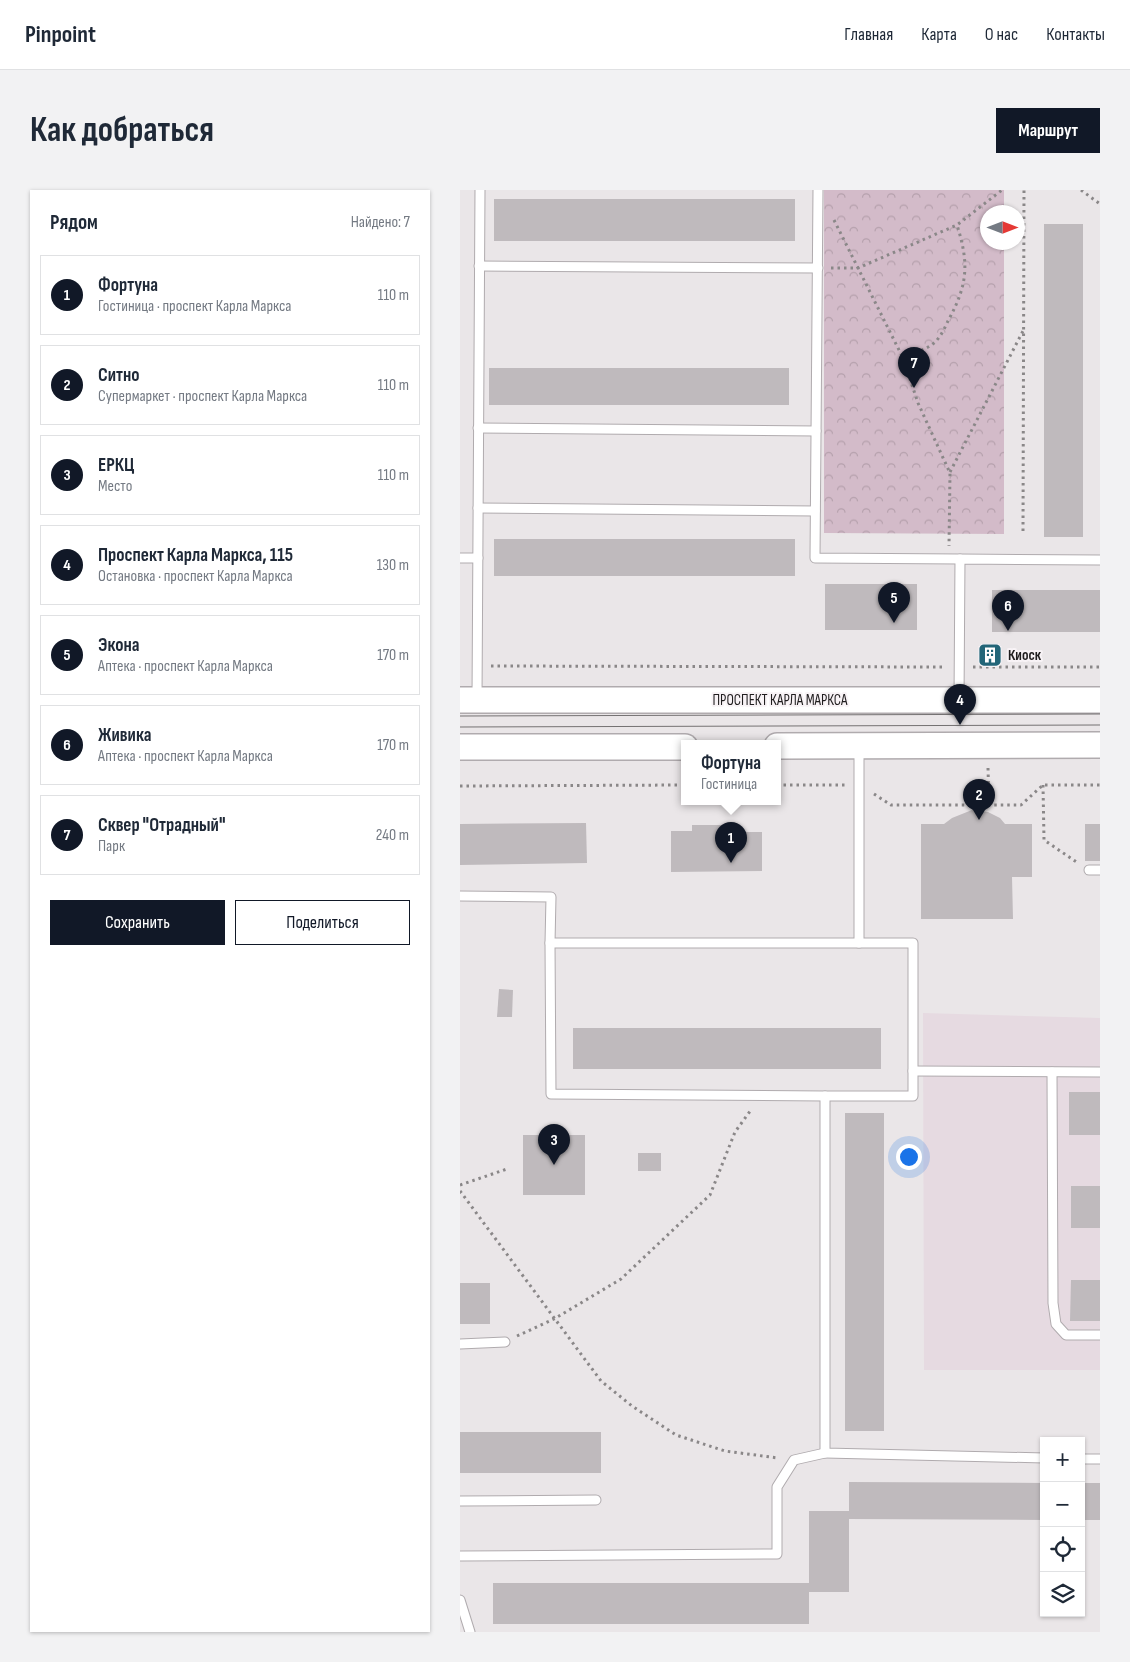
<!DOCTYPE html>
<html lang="ru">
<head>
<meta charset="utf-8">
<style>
	:root { --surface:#fff; --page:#f2f2f3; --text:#1f2937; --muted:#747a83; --line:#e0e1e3; --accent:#111827 }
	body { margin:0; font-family:"Sofia Sans Condensed",sans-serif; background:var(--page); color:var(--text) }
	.controls { position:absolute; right:15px; bottom:15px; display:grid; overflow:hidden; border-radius:0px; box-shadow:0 1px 4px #0004 }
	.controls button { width:45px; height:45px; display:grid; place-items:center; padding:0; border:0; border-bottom:1px solid var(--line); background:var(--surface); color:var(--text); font:25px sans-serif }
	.compass { position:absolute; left:520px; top:15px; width:45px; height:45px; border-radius:50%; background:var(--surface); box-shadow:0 1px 4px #0004; rotate:90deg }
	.you { position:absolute; left:448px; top:966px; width:18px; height:18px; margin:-12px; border:4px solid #fff; border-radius:50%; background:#1a73e8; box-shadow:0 0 0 8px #1a73e833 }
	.badge { display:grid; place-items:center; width:32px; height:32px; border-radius:50%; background:var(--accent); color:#fff; font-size:16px; font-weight:700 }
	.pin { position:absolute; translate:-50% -41px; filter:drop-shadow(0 1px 2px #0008) }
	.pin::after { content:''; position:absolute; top:26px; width:18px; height:15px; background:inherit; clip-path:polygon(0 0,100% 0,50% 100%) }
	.popup { position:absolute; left:221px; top:550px; width:100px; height:65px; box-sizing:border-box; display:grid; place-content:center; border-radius:0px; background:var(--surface); filter:drop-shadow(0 1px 4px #0005); font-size:16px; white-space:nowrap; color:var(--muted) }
	.popup b { font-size:19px; color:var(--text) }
	.popup::after { content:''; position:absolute; left:50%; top:100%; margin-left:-10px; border:10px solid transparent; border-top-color:var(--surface) }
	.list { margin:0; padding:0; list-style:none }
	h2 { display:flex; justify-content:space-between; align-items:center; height:65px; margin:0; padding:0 20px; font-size:21px }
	h2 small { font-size:16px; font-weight:400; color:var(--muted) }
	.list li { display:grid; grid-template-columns:32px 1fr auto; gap:15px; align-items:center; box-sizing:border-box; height:80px; margin:0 10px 10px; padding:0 10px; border:1px solid var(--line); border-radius:0px }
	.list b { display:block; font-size:19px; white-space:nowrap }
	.list p { margin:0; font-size:16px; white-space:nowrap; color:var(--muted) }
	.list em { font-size:16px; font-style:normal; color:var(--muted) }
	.actions { display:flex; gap:10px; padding:15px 20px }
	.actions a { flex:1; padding:11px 0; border:1px solid var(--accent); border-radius:0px; text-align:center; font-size:18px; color:var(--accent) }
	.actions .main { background:var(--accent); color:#fff }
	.icon { flex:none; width:28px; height:28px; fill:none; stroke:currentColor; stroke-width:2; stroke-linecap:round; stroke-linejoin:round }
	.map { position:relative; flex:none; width:640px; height:1442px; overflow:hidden; border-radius:0px }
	header { display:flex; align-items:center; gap:30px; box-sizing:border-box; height:70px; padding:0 25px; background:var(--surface); border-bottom:1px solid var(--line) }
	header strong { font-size:24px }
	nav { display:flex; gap:28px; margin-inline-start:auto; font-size:18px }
	.intro { display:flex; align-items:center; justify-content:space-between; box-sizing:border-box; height:120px; padding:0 30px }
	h1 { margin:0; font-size:35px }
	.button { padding:12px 22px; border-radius:0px; background:var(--accent); color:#fff; font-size:18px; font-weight:700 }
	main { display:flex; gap:30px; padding:0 30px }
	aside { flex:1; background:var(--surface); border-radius:0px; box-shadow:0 1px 4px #0004 }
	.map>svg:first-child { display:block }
	.built { fill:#e6dae1 }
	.park { fill:url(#park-crowns) }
	.building { fill:#bfbabd }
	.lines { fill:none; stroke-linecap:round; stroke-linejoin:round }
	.service-casing { stroke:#b0abae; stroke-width:11 }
	.secondary-casing { stroke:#b0abae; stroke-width:28 }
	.path { stroke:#8a8788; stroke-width:3; stroke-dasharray:2.5 4; stroke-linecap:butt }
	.service { stroke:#fff; stroke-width:9 }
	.secondary { stroke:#fff; stroke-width:25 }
	.tram { stroke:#747172; stroke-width:1 }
	.labels { text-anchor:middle; stroke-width:4; stroke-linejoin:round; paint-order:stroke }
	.poi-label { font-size:15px; font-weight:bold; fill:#201e1f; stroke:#f8f3f6; text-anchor:start }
	.street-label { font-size:15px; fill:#201e1f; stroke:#f8f3f6 }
</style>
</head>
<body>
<header>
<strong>Pinpoint</strong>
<nav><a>Главная</a><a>Карта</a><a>О нас</a><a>Контакты</a></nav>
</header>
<div class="intro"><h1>Как добраться</h1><a class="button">Маршрут</a></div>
<main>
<aside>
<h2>Рядом<small>Найдено: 7</small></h2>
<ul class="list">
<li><span class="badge">1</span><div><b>Фортуна</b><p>Гостиница · проспект Карла Маркса</p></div><em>110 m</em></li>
<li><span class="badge">2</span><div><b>Ситно</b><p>Супермаркет · проспект Карла Маркса</p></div><em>110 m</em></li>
<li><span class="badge">3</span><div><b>ЕРКЦ</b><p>Место</p></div><em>110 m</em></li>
<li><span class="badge">4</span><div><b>Проспект Карла Маркса, 115</b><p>Остановка · проспект Карла Маркса</p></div><em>130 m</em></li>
<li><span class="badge">5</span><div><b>Экона</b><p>Аптека · проспект Карла Маркса</p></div><em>170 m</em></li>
<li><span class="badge">6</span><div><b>Живика</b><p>Аптека · проспект Карла Маркса</p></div><em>170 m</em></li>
<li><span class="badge">7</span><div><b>Сквер &quot;Отрадный&quot;</b><p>Парк</p></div><em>240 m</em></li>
</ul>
<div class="actions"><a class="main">Сохранить</a><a>Поделиться</a></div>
</aside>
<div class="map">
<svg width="640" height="1442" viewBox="0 0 640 1442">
	<defs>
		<pattern id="park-crowns" width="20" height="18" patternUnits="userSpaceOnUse" patternTransform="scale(1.25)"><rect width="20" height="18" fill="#d3bbc9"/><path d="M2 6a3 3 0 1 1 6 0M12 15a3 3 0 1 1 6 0" fill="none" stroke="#b5a0ac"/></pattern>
	</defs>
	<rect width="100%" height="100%" fill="#eae6e8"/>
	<!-- built -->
	<path class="built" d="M 463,823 L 640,828 L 640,1180 L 464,1180 Z"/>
	<!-- park -->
	<path class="park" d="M 364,0 L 544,0 L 544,22 L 528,22 L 528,52 L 544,53 L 544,344 L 364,343 Z"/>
	<!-- building -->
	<g class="building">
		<rect x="34" y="9" width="301" height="42"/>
		<rect x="584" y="34" width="39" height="313"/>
		<rect x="29" y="178" width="300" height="37"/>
		<rect x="34" y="349" width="301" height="37"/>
		<rect x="365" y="394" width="92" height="46"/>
		<rect x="532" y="400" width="108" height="42"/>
		<rect x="525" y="460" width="10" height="10"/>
		<path d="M 512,620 L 528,622 L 540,628 L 545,634 L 572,634 L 572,687 L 552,687 L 553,729 L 461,729 L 461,634 L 484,634 L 492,628 Z"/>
		<path d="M 126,633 L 127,673 L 0,675 L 0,634 Z"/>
		<rect x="625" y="634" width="15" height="37"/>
		<path d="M 232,635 L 280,635 L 280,642 L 302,642 L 302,681 L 211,682 L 211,641 L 232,641 Z"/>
		<path d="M 39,799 L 53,800 L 52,827 L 37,827 Z"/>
		<rect x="113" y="838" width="308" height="41"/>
		<rect x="609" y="902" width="31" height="43"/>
		<rect x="385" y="923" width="39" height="318"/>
		<rect x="63" y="945" width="62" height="60"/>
		<rect x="178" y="963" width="23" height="18"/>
		<rect x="611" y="996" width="29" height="42"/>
		<path d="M 611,1090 L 640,1090 L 640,1131 L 610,1131 Z"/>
		<rect x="0" y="1093" width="30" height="41"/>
		<rect x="0" y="1242" width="141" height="41"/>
		<path d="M 389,1292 L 584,1293 L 584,1330 L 389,1329 L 389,1402 L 349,1402 L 349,1434 L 33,1434 L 33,1393 L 349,1393 L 349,1321 L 389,1321 Z"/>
		<rect x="621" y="1293" width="19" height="37"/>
	</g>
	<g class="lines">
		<!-- service casing -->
		<g class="service-casing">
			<g id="service">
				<path d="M 358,0 L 355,368 L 500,369"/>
				<path d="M 19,76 L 358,78"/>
				<path d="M 18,238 L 356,241"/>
				<path d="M 18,318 L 355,321"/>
				<path d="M 0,368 L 18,368"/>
				<path d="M 17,509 L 20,0"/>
				<path d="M 499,509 L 500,369 L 640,370"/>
				<path d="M 399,558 L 399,753 L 453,753 L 453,906 L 365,906 L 365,1263 L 584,1268"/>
				<path d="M 629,680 L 640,680"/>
				<path d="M 0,706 L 91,707 L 90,753 L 91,904 L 365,906"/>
				<path d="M 90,753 L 399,753"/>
				<path d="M 453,881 L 640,882"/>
				<path d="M 592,882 L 593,1113 L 596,1134 L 606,1145 L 640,1145"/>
				<path d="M 0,1154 L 45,1152"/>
				<path d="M 621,1269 L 640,1269"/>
				<path d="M 0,1311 L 136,1310"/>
				<path d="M 0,1366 L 317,1364 L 317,1297 L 334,1270 L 365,1263"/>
				<path d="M 0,1410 L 10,1442"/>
			</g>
		</g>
		<!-- secondary casing -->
		<g class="secondary-casing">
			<g id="secondary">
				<path d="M 0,510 L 640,510"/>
				<path d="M 317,556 L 640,555"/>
				<path d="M 0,557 L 225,557"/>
			</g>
		</g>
		<!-- path -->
		<g class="path">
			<path d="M 621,0 L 640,14"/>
			<path d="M 374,30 L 443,168 L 458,213 L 490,283 L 489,356"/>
			<path d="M 371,78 L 398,78 L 497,35 L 542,0"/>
			<path d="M 443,168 C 451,164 468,159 474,153 C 481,147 485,137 489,129 C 508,94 509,73 497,35"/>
			<path d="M 490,282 L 563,141"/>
			<path d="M 563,341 L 564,0"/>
			<path d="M 31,476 L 484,477"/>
			<path d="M 513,477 L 640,477"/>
			<path d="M 528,578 L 529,615"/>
			<path d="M 317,595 L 386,595"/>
			<path d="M 583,595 L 584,650 L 618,673"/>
			<path d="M 0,596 L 225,595"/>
			<path d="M 414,604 L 431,615 L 561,615 L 583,595 L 640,595"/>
			<path d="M 0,995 L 47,979"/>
			<path d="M 0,1001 L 141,1191 L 172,1216 L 216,1245 L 265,1261 L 318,1268"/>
			<path d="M 57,1146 L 94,1129 L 161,1089 L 250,1005 L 275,942 L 291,920"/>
		</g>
		<!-- service -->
		<use href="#service" class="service"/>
		<!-- secondary -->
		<use href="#secondary" class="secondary"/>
		<!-- tram -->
		<g class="tram">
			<path d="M 0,526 L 640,524"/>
			<path d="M 0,537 L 640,535"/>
		</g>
	</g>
	<!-- icons -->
	<defs>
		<g id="building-square" transform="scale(1.25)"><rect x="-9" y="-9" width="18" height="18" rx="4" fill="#226578" stroke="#f8f3f6"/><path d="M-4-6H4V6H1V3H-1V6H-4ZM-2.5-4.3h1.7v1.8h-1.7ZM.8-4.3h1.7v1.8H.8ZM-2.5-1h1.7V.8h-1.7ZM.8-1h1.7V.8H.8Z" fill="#fff"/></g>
	</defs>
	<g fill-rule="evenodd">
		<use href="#building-square" x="530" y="465"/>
	</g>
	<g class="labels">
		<!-- poi labels -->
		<g class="poi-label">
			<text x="548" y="470">Киоск</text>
		</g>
		<!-- street labels -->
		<g class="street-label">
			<text x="320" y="515">ПРОСПЕКТ КАРЛА МАРКСА</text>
		</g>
	</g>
</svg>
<div class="controls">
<button>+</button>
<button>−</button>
<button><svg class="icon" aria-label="locate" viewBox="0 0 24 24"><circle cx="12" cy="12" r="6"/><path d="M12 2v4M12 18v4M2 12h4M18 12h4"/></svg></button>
<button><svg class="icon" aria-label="layers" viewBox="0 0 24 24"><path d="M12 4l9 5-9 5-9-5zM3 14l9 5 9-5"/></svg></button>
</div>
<svg class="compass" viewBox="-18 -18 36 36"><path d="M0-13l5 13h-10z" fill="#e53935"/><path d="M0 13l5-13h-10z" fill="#747a83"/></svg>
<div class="you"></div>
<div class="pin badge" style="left:271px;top:673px">1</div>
<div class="popup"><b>Фортуна</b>Гостиница</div>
<div class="pin badge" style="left:519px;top:630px">2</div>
<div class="pin badge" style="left:94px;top:975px">3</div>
<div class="pin badge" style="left:500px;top:535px">4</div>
<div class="pin badge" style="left:434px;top:433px">5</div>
<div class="pin badge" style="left:548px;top:441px">6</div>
<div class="pin badge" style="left:454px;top:198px">7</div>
</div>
</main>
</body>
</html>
